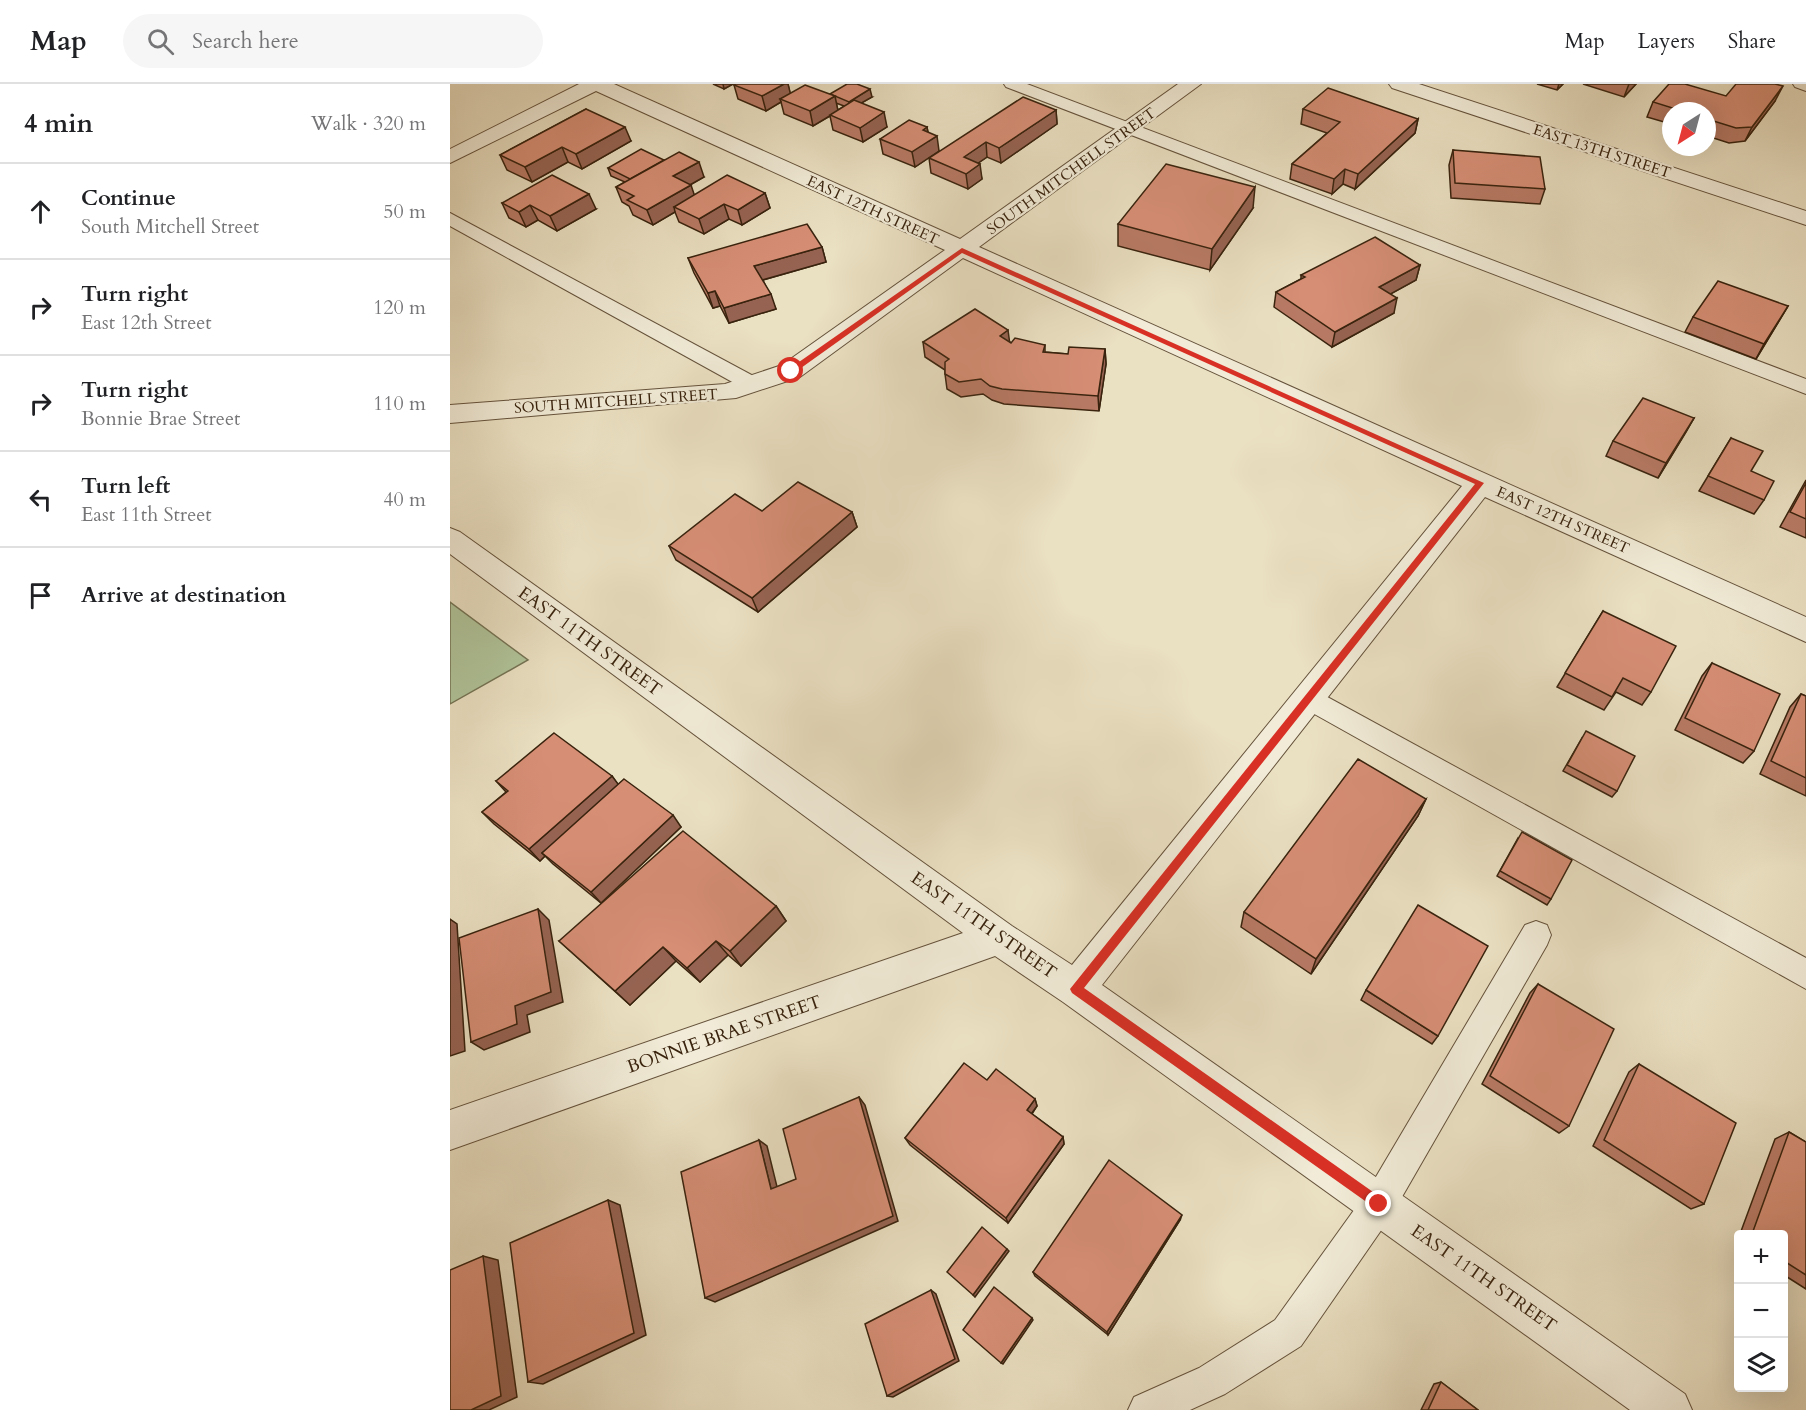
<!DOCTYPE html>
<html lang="en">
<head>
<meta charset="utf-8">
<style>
	:root { --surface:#fff; --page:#f6f6f6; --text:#202124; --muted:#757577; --line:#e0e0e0 }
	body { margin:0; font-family:Cardo,serif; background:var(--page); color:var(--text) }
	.controls { position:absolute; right:18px; bottom:18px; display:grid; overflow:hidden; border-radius:6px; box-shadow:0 6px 24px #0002 }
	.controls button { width:54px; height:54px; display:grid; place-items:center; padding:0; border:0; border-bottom:2px solid var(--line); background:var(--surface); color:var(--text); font:30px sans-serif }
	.compass { position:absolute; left:1212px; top:18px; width:54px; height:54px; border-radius:50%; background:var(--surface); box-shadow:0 6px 24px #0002; rotate:216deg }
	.stop { position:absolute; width:18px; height:18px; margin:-14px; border:4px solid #d93025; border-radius:50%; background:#fff }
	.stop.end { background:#d93025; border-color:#fff; box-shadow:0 2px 6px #0008 }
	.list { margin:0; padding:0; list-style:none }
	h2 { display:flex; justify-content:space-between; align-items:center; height:78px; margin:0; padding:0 24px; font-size:26px }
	h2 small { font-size:20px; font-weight:400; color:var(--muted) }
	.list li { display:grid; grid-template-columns:39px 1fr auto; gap:18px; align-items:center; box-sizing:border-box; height:96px; padding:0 24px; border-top:2px solid var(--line) }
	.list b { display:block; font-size:22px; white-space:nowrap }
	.list p { margin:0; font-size:20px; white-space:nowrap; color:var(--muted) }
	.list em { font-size:20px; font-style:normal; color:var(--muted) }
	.icon { flex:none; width:33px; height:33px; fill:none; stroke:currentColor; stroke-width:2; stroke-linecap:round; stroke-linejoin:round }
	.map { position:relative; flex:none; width:1356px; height:1326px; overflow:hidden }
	header { display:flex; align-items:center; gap:36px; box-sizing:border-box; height:84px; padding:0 30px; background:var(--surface); border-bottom:2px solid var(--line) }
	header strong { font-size:28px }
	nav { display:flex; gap:33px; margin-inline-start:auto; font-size:21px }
	.search { width:420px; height:54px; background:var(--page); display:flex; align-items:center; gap:15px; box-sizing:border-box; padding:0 21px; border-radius:33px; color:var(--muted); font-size:22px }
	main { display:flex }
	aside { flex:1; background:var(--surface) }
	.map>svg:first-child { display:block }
	.green { fill:#b0c399; stroke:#747354; stroke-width:1.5 }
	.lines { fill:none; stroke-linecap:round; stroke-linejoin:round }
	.lane-casing { stroke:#65523b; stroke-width:2 }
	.street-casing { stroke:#65523b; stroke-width:2 }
	.lane { fill:#f1ebd7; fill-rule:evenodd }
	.street { fill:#f1ebd7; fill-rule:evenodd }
	.wall { fill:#b87a65; stroke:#39230e; stroke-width:1.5; fill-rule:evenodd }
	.shaded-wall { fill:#966352; stroke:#39230e; stroke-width:1.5 }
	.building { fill:#d68e75; stroke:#39230e; stroke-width:1.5 }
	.route { fill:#d93025 }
	.labels { text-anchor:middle; stroke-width:4.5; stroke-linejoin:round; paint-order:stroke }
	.far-street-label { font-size:15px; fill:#39230e; stroke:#f1ebd7 }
	.street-label { font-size:18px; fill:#39230e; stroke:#f1ebd7 }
</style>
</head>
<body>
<header>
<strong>Map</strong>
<div class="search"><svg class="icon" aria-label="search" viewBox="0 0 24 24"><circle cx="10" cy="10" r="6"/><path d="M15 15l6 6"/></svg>Search here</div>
<nav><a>Map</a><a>Layers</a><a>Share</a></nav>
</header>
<main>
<aside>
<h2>4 min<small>Walk · 320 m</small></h2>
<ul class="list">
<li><svg class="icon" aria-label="ahead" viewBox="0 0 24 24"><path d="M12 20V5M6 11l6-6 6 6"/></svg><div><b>Continue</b><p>South Mitchell Street</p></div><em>50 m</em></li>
<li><svg class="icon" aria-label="right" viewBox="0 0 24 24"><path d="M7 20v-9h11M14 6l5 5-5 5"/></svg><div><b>Turn right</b><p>East 12th Street</p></div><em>120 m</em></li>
<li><svg class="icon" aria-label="right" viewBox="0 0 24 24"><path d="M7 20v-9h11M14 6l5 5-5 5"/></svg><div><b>Turn right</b><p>Bonnie Brae Street</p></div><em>110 m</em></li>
<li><svg class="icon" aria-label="left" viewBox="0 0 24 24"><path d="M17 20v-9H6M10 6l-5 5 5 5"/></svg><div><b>Turn left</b><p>East 11th Street</p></div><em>40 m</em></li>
<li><svg class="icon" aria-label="arrive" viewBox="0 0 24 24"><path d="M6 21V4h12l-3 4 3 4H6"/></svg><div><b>Arrive at destination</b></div></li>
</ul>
</aside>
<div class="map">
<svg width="1356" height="1326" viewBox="0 0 1356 1326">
	<rect width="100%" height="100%" fill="#eae0c2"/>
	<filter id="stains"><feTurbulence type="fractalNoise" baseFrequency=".00333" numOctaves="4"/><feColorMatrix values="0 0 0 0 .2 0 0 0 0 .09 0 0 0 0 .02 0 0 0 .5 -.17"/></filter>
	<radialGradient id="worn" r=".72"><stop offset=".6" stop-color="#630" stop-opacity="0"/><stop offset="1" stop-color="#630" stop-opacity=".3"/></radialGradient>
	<!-- green -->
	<path class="green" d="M 0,518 L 78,576 L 0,620 Z"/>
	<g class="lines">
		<!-- lane casing -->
		<g class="lane-casing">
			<g id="lane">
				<path d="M 554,0 L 577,0 L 1356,295 L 1356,310 L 556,3 Z"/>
				<path d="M 1343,0 L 1356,0 L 1356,7 L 1345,3 Z"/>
				<path d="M 0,129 L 309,295 L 313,300 L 309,305 L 302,307 L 295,305 L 0,142 Z"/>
				<path d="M 859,603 L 1356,874 L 1356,905 L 850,622 L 846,614 L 850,606 Z"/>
				<path d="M 1086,837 L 1097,841 L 1101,851 L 1097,861 L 941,1132 L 851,1262 L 775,1310 L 740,1326 L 678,1326 L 684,1313 L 749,1284 L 825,1236 L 917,1108 L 1075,841 Z"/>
			</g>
		</g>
		<!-- street casing -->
		<g class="street-casing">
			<g id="street">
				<path d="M 129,0 L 164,0 L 510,155 L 728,0 L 751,0 L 529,163 L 1356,533 L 1356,558 L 1035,413 L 652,901 L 1235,1310 L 1242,1326 L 1180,1326 L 613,918 L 545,872 L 0,1066 L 0,1026 L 513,849 L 0,470 L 0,444 L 10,448 L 562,842 L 622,881 L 1012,402 L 513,174 L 350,293 L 286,314 L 0,339 L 0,321 L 275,300 L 332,281 L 495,166 L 146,7 L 0,79 L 0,65 Z"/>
				<path d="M 939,0 L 969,0 L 1356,127 L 1356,141 L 942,4 Z"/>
			</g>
		</g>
		<!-- lane -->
		<use href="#lane" class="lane"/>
		<!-- street -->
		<use href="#street" class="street"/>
	</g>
	<!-- wall -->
	<g class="wall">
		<path d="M 263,0 L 283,0 L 274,5 Z"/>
		<path d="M 285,0 L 338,0 L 340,9 L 422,13 L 411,19 L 437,43 L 413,58 L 383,46 L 380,32 L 363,42 L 334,30 L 331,18 L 316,27 L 288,15 L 284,1 ZM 386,19 L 394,22 L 388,26 Z"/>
		<path d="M 1087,0 L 1113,0 L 1107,6 Z"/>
		<path d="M 1133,0 L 1186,0 L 1174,13 Z"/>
		<path d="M 1276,12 L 1325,17 L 1295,57 L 1279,59 L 1257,52 L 1257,27 L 1221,27 L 1221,40 L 1197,33 L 1203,18 Z"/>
		<path d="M 136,25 L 181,57 L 132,85 L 118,78 L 82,98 L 57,86 L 50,71 Z"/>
		<path d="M 853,25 L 968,35 L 965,49 L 905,105 L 893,100 L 882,110 L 840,95 L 842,80 L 877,49 L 851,40 Z"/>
		<path d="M 606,26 L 607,40 L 551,79 L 537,73 L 528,79 L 532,95 L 518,105 L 481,89 L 479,74 Z"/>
		<path d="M 477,43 L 478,48 L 489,67 L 465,83 L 433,70 L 430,55 Z"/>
		<path d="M 1003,66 L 1095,105 L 1090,120 L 1001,114 L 999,81 Z"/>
		<path d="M 214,76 L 254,93 L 240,101 L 244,111 L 315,109 L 320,124 L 292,141 L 279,135 L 254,150 L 229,138 L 225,128 L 203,141 L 183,131 L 179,122 L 172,118 L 166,103 L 175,98 L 161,92 L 158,84 Z"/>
		<path d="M 52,119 L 146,125 L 107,147 L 88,136 L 76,143 L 59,134 Z"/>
		<path d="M 803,124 L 760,186 L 668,162 L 668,140 Z"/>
		<path d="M 372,163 L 376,178 L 313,196 L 326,225 L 279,239 L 270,222 L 263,224 L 244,189 L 238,174 Z"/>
		<path d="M 970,181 L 966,196 L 940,210 L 944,229 L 882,263 L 824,223 L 826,208 L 851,195 L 851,191 Z"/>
		<path d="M 1338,222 L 1306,275 L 1235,248 L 1243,233 Z"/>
		<path d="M 473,258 L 560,258 L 561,259 L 595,261 L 595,268 L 618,270 L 655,265 L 656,280 L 649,327 L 554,320 L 542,316 L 533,310 L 511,313 L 497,305 L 495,290 L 495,286 L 475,273 Z"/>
		<path d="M 1244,334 L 1208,394 L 1156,372 L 1163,357 Z"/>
		<path d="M 1281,354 L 1301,387 L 1314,416 L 1304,430 L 1249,407 Z"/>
		<path d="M 1356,396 L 1356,454 L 1330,443 Z"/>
		<path d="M 312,427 L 402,428 L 407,443 L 308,528 L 226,476 L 219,462 Z"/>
		<path d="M 1153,527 L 1201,608 L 1192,621 L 1166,608 L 1154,626 L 1107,603 Z"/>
		<path d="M 1262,579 L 1304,667 L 1293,679 L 1225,646 L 1252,592 Z"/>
		<path d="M 1351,610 L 1356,612 L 1356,712 L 1310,690 L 1340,623 Z"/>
		<path d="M 1132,654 L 1167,707 L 1162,713 L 1113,687 Z"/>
		<path d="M 162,692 L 168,701 L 231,743 L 151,819 L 103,780 L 95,772 L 90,777 L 44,740 L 32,728 L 56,708 L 46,697 Z"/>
		<path d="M 976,715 L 968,732 L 861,890 L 791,843 L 794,828 Z"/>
		<path d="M 1068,754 L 1101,815 L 1097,821 L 1047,792 Z"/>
		<path d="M 326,822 L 336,837 L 291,882 L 278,871 L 250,898 L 226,877 L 180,921 L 109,857 Z"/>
		<path d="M 1088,900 L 1119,1042 L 1109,1049 L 1032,1000 L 1080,909 Z"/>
		<path d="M 916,906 L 988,952 L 982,960 L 911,916 Z"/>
		<path d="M 1189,980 L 1254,1120 L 1241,1125 L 1143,1062 L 1179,988 Z"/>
		<path d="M 537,996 L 585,1015 L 587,1022 L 582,1030 L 613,1053 L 614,1060 L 558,1139 L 460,1061 L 455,1054 Z"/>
		<path d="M 1339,1048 L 1356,1058 L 1356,1205 L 1334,1191 L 1334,1150 L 1290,1150 L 1325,1055 Z"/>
		<path d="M 730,1136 L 658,1251 L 585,1192 L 583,1188 Z"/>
		<path d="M 1288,1154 L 1288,1163 L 1286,1161 Z"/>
		<path d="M 991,1298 L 1028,1326 L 971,1326 L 984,1300 Z"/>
	</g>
	<!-- shaded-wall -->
	<g class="shaded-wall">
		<path d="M 273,0 L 283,0 L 274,5 Z"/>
		<path d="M 334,0 L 338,0 L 341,12 L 330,15 L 331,18 L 316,27 L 312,12 Z"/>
		<path d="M 1109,0 L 1113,0 L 1107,6 Z"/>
		<path d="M 1179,0 L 1186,0 L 1174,13 Z"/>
		<path d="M 1333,2 L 1325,17 L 1295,57 L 1302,43 Z"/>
		<path d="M 420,5 L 422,13 L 401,25 L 399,18 Z"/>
		<path d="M 385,12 L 388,27 L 363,42 L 360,27 Z"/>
		<path d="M 606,26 L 607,40 L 551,79 L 549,64 Z"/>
		<path d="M 434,28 L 437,43 L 413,58 L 410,44 Z"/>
		<path d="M 968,35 L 965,49 L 905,105 L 908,90 Z"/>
		<path d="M 175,43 L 181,57 L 132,85 L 126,70 Z"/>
		<path d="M 477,43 L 479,57 L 487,52 L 489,67 L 465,83 L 462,68 L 473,46 Z"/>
		<path d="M 536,58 L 537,73 L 515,88 L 514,73 Z"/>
		<path d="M 112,63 L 118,78 L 82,98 L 75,83 Z"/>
		<path d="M 249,78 L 254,93 L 229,107 L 223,92 Z"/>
		<path d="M 530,80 L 532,95 L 518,105 L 516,90 Z"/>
		<path d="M 895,85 L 893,100 L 882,110 L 884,95 Z"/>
		<path d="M 241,101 L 246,116 L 224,123 L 225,128 L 203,141 L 197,126 Z"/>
		<path d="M 805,103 L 803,124 L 760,186 L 762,165 Z"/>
		<path d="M 315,109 L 320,124 L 292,141 L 288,126 Z"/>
		<path d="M 139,110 L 146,125 L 107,147 L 100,132 Z"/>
		<path d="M 274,120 L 279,135 L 254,150 L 249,135 Z"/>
		<path d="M 80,121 L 88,136 L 76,143 L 69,128 Z"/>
		<path d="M 372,163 L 376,178 L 309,197 L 304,182 Z"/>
		<path d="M 970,181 L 966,196 L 926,218 L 929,203 Z"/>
		<path d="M 265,207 L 270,222 L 263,224 L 258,209 Z"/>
		<path d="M 321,210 L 326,225 L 279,239 L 274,224 Z"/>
		<path d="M 947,214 L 944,229 L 882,263 L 885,248 Z"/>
		<path d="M 1338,222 L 1329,237 L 1306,275 L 1314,260 Z"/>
		<path d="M 558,246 L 560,261 L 550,252 Z"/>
		<path d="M 655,265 L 656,280 L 649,327 L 648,312 Z"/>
		<path d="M 1244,334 L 1236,348 L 1208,394 L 1216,379 Z"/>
		<path d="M 402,428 L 407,443 L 308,528 L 302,514 Z"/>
		<path d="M 162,692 L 171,704 L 92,769 L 95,772 L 90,777 L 79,765 Z"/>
		<path d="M 976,715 L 968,732 L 861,890 L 866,875 Z"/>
		<path d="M 223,731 L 231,743 L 151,819 L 141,808 Z"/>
		<path d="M 326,822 L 336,837 L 291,882 L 280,867 Z"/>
		<path d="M 88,825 L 99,836 L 113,918 L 77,931 L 80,948 L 34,966 L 21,958 Z"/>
		<path d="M 0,835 L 7,840 L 15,967 L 0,972 Z"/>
		<path d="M 266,857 L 278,871 L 250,898 L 237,884 Z"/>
		<path d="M 213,863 L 226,877 L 180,921 L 165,907 Z"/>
		<path d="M 409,1013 L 415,1021 L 448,1137 L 265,1218 L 255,1214 Z"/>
		<path d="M 585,1015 L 587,1022 L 579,1033 L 577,1026 Z"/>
		<path d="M 613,1053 L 614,1060 L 558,1139 L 556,1134 Z"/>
		<path d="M 309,1056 L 317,1062 L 329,1111 L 321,1105 Z"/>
		<path d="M 158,1116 L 170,1121 L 196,1251 L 93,1300 L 78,1298 Z"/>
		<path d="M 732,1131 L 730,1136 L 658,1251 L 657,1248 Z"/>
		<path d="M 557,1165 L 559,1167 L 525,1213 L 523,1211 Z"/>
		<path d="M 33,1172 L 48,1176 L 67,1313 L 39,1326 L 21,1326 Z"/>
		<path d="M 481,1206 L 486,1210 L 509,1277 L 443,1313 L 437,1312 Z"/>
		<path d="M 582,1234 L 583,1236 L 553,1280 L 551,1279 Z"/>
	</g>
	<!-- building -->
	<g class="building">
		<path d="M 285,0 L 334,0 L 312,12 L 284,1 Z"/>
		<path d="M 397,0 L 407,0 L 420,5 L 399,18 L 380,10 Z"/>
		<path d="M 1219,0 L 1235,0 L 1276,12 L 1286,0 L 1325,0 L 1333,2 L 1302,43 L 1286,44 L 1257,35 L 1257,27 L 1232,27 L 1203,18 Z"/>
		<path d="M 355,1 L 385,12 L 360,27 L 330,15 Z"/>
		<path d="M 878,4 L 968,35 L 908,90 L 895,85 L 884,95 L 842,80 L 890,38 L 853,25 Z"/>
		<path d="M 573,13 L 606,26 L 549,64 L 536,58 L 514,73 L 530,80 L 516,90 L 479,74 Z"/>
		<path d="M 404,16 L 434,28 L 410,44 L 380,31 Z"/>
		<path d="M 136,25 L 175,43 L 126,70 L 112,63 L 75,83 L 50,71 Z"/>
		<path d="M 459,36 L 477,43 L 473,46 L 487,52 L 462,68 L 430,55 Z"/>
		<path d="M 191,65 L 214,76 L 180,95 L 158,84 Z"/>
		<path d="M 1003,66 L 1090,73 L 1095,105 L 1005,99 Z"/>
		<path d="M 229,68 L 249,78 L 223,92 L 241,101 L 197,126 L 177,116 L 184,112 L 166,103 Z"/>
		<path d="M 716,80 L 805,103 L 762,165 L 668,140 Z"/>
		<path d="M 102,91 L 139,110 L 100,132 L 80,121 L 69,128 L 52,119 Z"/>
		<path d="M 277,91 L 315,109 L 288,126 L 274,120 L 249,135 L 224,123 Z"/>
		<path d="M 357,140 L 372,163 L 304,182 L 321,210 L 274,224 L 265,207 L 258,209 L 238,174 Z"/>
		<path d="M 925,153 L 970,181 L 929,203 L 947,214 L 885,248 L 826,208 L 855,193 L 851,191 Z"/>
		<path d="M 1268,197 L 1338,222 L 1314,260 L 1243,233 Z"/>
		<path d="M 525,225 L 558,246 L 550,252 L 561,259 L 565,254 L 595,261 L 593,268 L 618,270 L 619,263 L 655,265 L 648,312 L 552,305 L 540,302 L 531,295 L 509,298 L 495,290 L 495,278 L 499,275 L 473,258 Z"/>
		<path d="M 1193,314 L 1244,334 L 1216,379 L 1163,357 Z"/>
		<path d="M 1281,354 L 1313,367 L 1301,387 L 1324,397 L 1314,416 L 1258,392 Z"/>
		<path d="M 348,398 L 402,428 L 302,514 L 219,462 L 285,410 L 312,427 Z"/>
		<path d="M 1356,399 L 1356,435 L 1340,428 Z"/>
		<path d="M 1153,527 L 1226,562 L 1201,608 L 1173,594 L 1162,613 L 1115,589 Z"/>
		<path d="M 1262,579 L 1330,610 L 1304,667 L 1235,634 Z"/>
		<path d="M 1351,610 L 1356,612 L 1356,694 L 1321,677 Z"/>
		<path d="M 1136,647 L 1185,672 L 1167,707 L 1117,681 Z"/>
		<path d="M 104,649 L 162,692 L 79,765 L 32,728 L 58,707 L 46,697 Z"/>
		<path d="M 908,675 L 976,715 L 866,875 L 794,828 Z"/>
		<path d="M 174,695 L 223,731 L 141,808 L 92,769 Z"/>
		<path d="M 233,747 L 326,822 L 280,867 L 266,857 L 237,884 L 213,863 L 165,907 L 109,857 Z"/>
		<path d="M 1072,748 L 1122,776 L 1101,815 L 1050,787 Z"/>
		<path d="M 968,821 L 1038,862 L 988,952 L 916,906 Z"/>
		<path d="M 88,825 L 101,908 L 65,922 L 67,940 L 21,958 L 9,854 Z"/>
		<path d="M 1088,900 L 1164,945 L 1119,1042 L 1040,992 Z"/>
		<path d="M 514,979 L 537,996 L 546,985 L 585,1015 L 577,1026 L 613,1053 L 556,1134 L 455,1054 Z"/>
		<path d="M 1189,980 L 1286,1039 L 1254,1120 L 1154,1056 Z"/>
		<path d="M 409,1013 L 443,1132 L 255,1214 L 231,1088 L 309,1056 L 321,1105 L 346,1095 L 333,1045 Z"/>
		<path d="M 1339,1048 L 1356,1058 L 1356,1191 L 1334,1177 L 1334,1150 L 1302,1150 Z"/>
		<path d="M 659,1076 L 732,1131 L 657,1248 L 583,1188 Z"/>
		<path d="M 158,1116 L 184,1249 L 78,1298 L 60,1159 Z"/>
		<path d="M 532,1143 L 557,1165 L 523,1211 L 497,1188 Z"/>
		<path d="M 33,1172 L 51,1312 L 21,1326 L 0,1326 L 0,1186 Z"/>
		<path d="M 544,1203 L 582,1234 L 551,1279 L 513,1246 Z"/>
		<path d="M 481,1206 L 505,1275 L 437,1312 L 415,1240 Z"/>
		<path d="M 991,1298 L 1028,1326 L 978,1326 Z"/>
	</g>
	<!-- route -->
	<path class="route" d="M 512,164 L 1034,399 L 634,904 L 933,1115 L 935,1120 L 933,1124 L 929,1126 L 925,1124 L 622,909 L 620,905 L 1025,400 L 512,169 L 344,289 L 339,289 L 339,285 Z"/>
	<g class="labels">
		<!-- far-street labels -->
		<g class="far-street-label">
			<text transform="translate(1152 67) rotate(18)" y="5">EAST 13TH STREET</text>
			<text transform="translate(621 87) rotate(-36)" y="5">SOUTH MITCHELL STREET</text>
			<text transform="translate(423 126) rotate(25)" y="5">EAST 12TH STREET</text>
			<text transform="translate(166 317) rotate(-4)" y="5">SOUTH MITCHELL STREET</text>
			<text transform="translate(1113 436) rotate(24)" y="5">EAST 12TH STREET</text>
		</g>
		<!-- street labels -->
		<g class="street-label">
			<text transform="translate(140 557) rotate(36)" y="6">EAST 11TH STREET</text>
			<text transform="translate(534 841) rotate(35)" y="6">EAST 11TH STREET</text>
			<text transform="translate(274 950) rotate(-19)" y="6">BONNIE BRAE STREET</text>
			<text transform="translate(1034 1194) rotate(35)" y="6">EAST 11TH STREET</text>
		</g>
	</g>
	<rect width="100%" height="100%" filter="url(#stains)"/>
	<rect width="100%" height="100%" fill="url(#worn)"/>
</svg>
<div class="controls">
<button>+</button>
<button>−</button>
<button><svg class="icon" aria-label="layers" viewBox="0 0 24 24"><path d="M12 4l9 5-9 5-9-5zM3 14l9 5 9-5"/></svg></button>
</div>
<svg class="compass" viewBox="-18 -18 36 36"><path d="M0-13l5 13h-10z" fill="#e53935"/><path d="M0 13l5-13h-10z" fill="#757577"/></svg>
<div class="stop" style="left:341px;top:287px"></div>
<div class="stop end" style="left:929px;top:1120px"></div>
</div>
</main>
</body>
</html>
